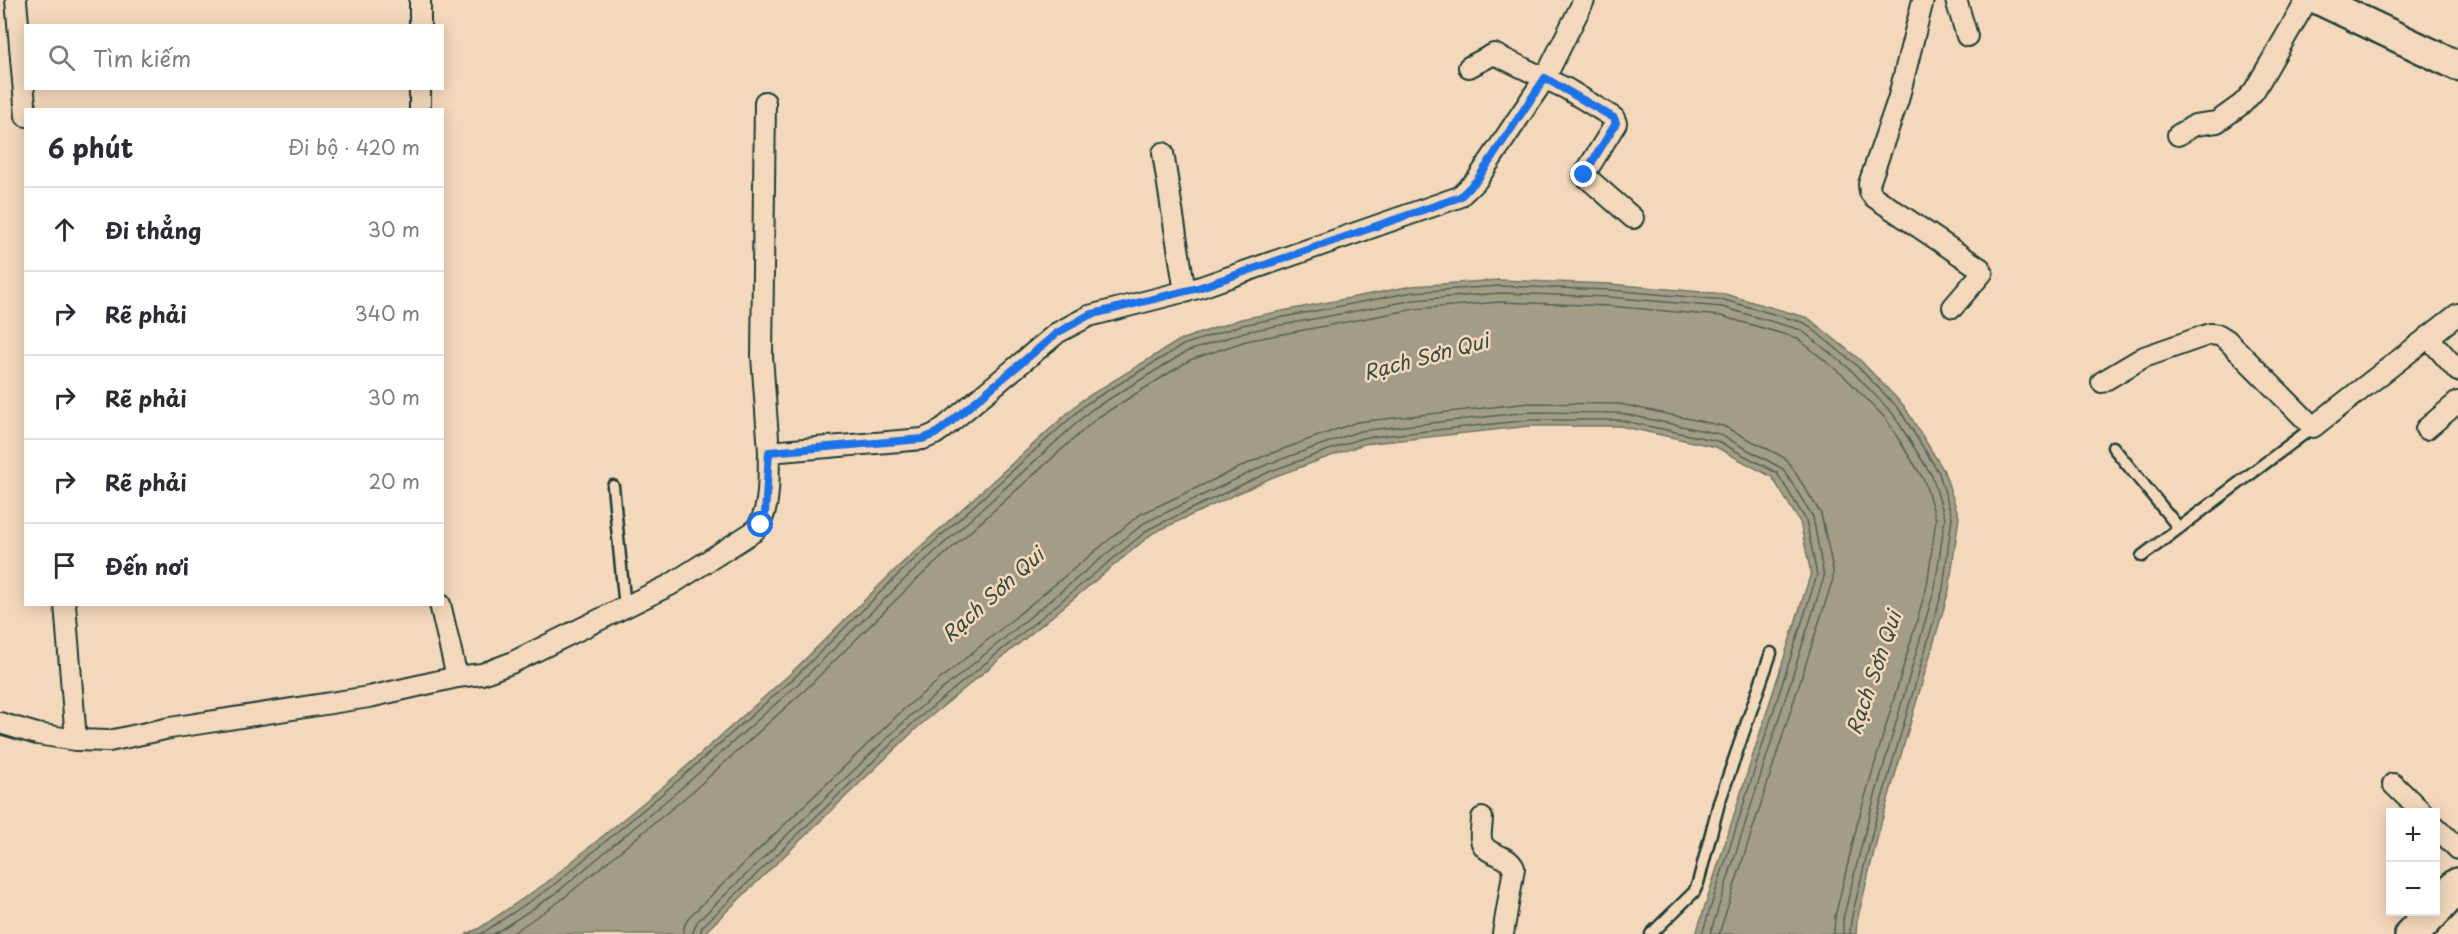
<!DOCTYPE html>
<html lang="vi">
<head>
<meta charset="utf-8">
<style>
	:root { --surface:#fff; --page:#f7f7f7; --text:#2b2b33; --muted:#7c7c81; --line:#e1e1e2 }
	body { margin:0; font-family:"Playpen Sans",sans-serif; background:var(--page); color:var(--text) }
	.controls { position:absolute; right:18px; bottom:18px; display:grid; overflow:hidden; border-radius:0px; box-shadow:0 3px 15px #0003 }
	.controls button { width:54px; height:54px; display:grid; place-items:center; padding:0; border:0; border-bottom:2px solid var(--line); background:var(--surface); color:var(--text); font:30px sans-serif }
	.stop { position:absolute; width:18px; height:18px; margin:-14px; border:4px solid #1a73e8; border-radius:50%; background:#fff }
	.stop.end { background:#1a73e8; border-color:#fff; box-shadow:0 2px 6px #0008 }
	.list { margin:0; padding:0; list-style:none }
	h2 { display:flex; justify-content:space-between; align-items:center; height:78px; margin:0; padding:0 24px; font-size:26px }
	h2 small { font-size:20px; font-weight:400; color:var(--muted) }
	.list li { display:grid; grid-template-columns:39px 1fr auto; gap:18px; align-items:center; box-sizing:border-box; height:84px; padding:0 24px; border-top:2px solid var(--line) }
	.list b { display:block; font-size:22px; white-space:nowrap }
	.list em { font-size:20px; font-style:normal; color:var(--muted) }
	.icon { flex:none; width:33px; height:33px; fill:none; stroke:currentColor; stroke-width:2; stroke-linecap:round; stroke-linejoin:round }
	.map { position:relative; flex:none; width:2458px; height:934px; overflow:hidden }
	.search { position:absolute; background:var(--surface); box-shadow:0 3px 15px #0003; left:24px; top:24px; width:420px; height:66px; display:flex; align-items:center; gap:15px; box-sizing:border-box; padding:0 21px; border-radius:0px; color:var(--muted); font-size:22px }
	.panel { position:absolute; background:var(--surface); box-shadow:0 3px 15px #0003; left:24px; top:108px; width:420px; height:498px; border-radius:0px }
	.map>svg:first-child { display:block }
	.water { fill:#a39d87; stroke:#6e7766; stroke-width:1.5 }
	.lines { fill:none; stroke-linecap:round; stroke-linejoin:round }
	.shore { stroke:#546355; stroke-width:1.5 }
	.lane-casing { stroke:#1f3d34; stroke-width:15 }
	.street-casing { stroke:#1f3d34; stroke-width:24 }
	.secondary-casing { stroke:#1f3d34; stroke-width:33 }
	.highway-casing { stroke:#1f3d34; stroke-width:38 }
	.lane { stroke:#f4d8bb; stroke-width:10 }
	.street { stroke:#f4d8bb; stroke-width:20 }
	.secondary { stroke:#f4d8bb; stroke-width:28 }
	.highway { stroke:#f4d8bb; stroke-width:33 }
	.route { stroke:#1a73e8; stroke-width:8 }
	.labels { text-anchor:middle; stroke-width:5; stroke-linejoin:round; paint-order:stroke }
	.water-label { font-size:20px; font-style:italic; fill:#334b40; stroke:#f4d8bb }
</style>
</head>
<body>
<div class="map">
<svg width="2458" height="934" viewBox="0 0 2458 934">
	<rect width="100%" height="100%" fill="#f4d8bb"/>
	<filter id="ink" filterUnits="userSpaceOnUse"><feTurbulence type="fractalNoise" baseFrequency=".0167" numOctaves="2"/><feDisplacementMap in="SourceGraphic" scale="12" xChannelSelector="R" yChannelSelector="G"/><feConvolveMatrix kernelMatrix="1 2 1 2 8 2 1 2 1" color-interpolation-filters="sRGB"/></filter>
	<g filter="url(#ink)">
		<!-- water -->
		<path class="water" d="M 1499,280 L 1610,284 L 1725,294 L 1808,318 L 1859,359 L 1904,406 L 1944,471 L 1959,517 L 1949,590 L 1880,827 L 1857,921 L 1856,934 L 1696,934 L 1811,573 L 1800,522 L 1772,477 L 1716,447 L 1620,426 L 1530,426 L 1364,444 L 1273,477 L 1153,533 L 919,726 L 703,934 L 466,934 L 478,929 L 546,883 L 678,774 L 790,674 L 899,566 L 1082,400 L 1180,340 L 1241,319 L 1412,286 Z"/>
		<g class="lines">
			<!-- shore -->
			<g class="shore">
				<path d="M 481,934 L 550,888 L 681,778 L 794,678 L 903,570 L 1086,404 L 1183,345 L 1242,325 L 1413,292 L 1500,286 L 1610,290 L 1724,300 L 1805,323 L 1855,364 L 1899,409 L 1939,473 L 1952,517 L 1943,589 L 1874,826 L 1851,920 L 1850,934"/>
				<path d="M 494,934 L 555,894 L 686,784 L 799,683 L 908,576 L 1091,410 L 1186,352 L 1244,332 L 1414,300 L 1500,293 L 1609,297 L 1722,307 L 1801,330 L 1850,369 L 1893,414 L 1932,476 L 1945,518 L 1935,587 L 1867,824 L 1843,919 L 1843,934"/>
				<path d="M 511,934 L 560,901 L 693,791 L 805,690 L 914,582 L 1097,418 L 1190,360 L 1246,341 L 1415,309 L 1500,302 L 1609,306 L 1721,316 L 1797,338 L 1844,376 L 1886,419 L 1924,480 L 1936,519 L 1927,586 L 1858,821 L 1835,917 L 1834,934"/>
				<path d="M 683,934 L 685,924 L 690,916 L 904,709 L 1139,515 L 1264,456 L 1357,422 L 1529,403 L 1620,404 L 1723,426 L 1783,457 L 1790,464 L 1821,514 L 1833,569 L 1833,579 L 1719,934"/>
				<path d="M 692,934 L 697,922 L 910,716 L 1144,523 L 1268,464 L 1360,431 L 1529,412 L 1620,413 L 1719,434 L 1783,469 L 1813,517 L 1824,577 L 1710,934"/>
				<path d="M 700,934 L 702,927 L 915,721 L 1149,529 L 1271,471 L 1362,438 L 1530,420 L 1620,420 L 1717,441 L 1777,473 L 1806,520 L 1817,575 L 1702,934"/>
			</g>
			<!-- lane casing -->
			<g class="lane-casing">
				<g id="lane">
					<path d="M 2113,447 L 2179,528"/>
					<path d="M 613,486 L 625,608"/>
					<path d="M 2142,556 L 2313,427"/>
					<path d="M 1651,934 L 1694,892 L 1698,883 L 1719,803 L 1771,653"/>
				</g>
			</g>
			<!-- street casing -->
			<g class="street-casing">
				<g id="street">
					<path d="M 16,0 L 26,116"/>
					<path d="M 1923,0 L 1898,100 L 1869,184 L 1870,192 L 1874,197 L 1981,269 L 1982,273 L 1953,307"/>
					<path d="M 1956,0 L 1967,36"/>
					<path d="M 420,26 L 420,0"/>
					<path d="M 1469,67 L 1494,54 L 1567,89 L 1614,118 L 1616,123 L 1613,128 L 1584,175 L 1633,218"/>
					<path d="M 765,102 L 762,356 L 769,452"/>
					<path d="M 420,110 L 420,88"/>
					<path d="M 2178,135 L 2195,125 L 2217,122 L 2242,104 L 2254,91 L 2307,0"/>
					<path d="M 1163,153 L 1185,292"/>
					<path d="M 2428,337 L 2458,371"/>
					<path d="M 2102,382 L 2144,357 L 2210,334 L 2219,335 L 2227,340 L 2313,427 L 2458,314"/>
					<path d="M 2426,429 L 2458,402"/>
					<path d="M 65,604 L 76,740"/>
					<path d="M 440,604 L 457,677"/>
					<path d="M 0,723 L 37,734 L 76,740 L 109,741 L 170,728 L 369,697 L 457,677 L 482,674 L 511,663 L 670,585 L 753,532 C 772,514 768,477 769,452 L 923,439 L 935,434 L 946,426 L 1057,333 L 1089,316 L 1198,288 L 1459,197 L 1477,180 L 1545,78 L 1584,0"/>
					<path d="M 2393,784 L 2422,812"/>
					<path d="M 1482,818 C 1482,825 1480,832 1481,839 C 1483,856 1508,853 1514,868 L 1503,934"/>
					<path d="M 2436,827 L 2458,849"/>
				</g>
			</g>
			<!-- secondary casing -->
			<g class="secondary-casing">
				<path id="secondary" d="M 2319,0 L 2458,66"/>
			</g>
			<!-- highway casing -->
			<g class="highway-casing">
				<g id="highway">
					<path d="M 2436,909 L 2458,885"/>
					<path d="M 2412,934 L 2433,912"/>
				</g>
			</g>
			<!-- lane -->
			<use href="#lane" class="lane"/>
			<!-- street -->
			<use href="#street" class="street"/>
			<!-- secondary -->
			<use href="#secondary" class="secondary"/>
			<!-- highway -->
			<use href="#highway" class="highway"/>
		</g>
	</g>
	<g class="lines" filter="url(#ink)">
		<!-- route -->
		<path class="route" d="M 761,525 L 765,514 L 769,452 L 922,439 L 935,434 L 946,426 L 1057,333 L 1089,315 L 1198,288 L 1460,197 L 1477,180 L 1545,78 L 1614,118 L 1616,123 L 1613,128 L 1584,175"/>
	</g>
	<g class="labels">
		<!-- water labels -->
		<g class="water-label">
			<text transform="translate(1426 357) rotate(-15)" y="7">Rạch Sơn Qui</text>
			<text transform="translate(993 595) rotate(-42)" y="7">Rạch Sơn Qui</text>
			<text transform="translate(1874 673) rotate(-71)" y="7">Rạch Sơn Qui</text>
		</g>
	</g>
</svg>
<div class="controls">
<button>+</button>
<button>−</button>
</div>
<div class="stop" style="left:761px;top:525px"></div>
<div class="stop end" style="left:1584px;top:175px"></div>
<div class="search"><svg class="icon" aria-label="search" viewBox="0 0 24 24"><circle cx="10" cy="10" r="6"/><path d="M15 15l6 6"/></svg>Tìm kiếm</div>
<section class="panel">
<h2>6 phút<small>Đi bộ · 420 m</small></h2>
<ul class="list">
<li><svg class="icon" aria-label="ahead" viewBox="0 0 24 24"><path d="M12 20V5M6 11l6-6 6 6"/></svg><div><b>Đi thẳng</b></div><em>30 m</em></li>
<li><svg class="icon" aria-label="right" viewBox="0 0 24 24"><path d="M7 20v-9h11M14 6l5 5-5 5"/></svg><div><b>Rẽ phải</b></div><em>340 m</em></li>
<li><svg class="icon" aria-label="right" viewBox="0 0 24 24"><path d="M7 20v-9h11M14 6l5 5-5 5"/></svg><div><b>Rẽ phải</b></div><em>30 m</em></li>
<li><svg class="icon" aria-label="right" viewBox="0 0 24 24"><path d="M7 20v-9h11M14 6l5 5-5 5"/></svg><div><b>Rẽ phải</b></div><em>20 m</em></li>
<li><svg class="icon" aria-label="arrive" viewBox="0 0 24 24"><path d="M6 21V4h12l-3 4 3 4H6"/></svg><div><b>Đến nơi</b></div></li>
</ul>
</section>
</div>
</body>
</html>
